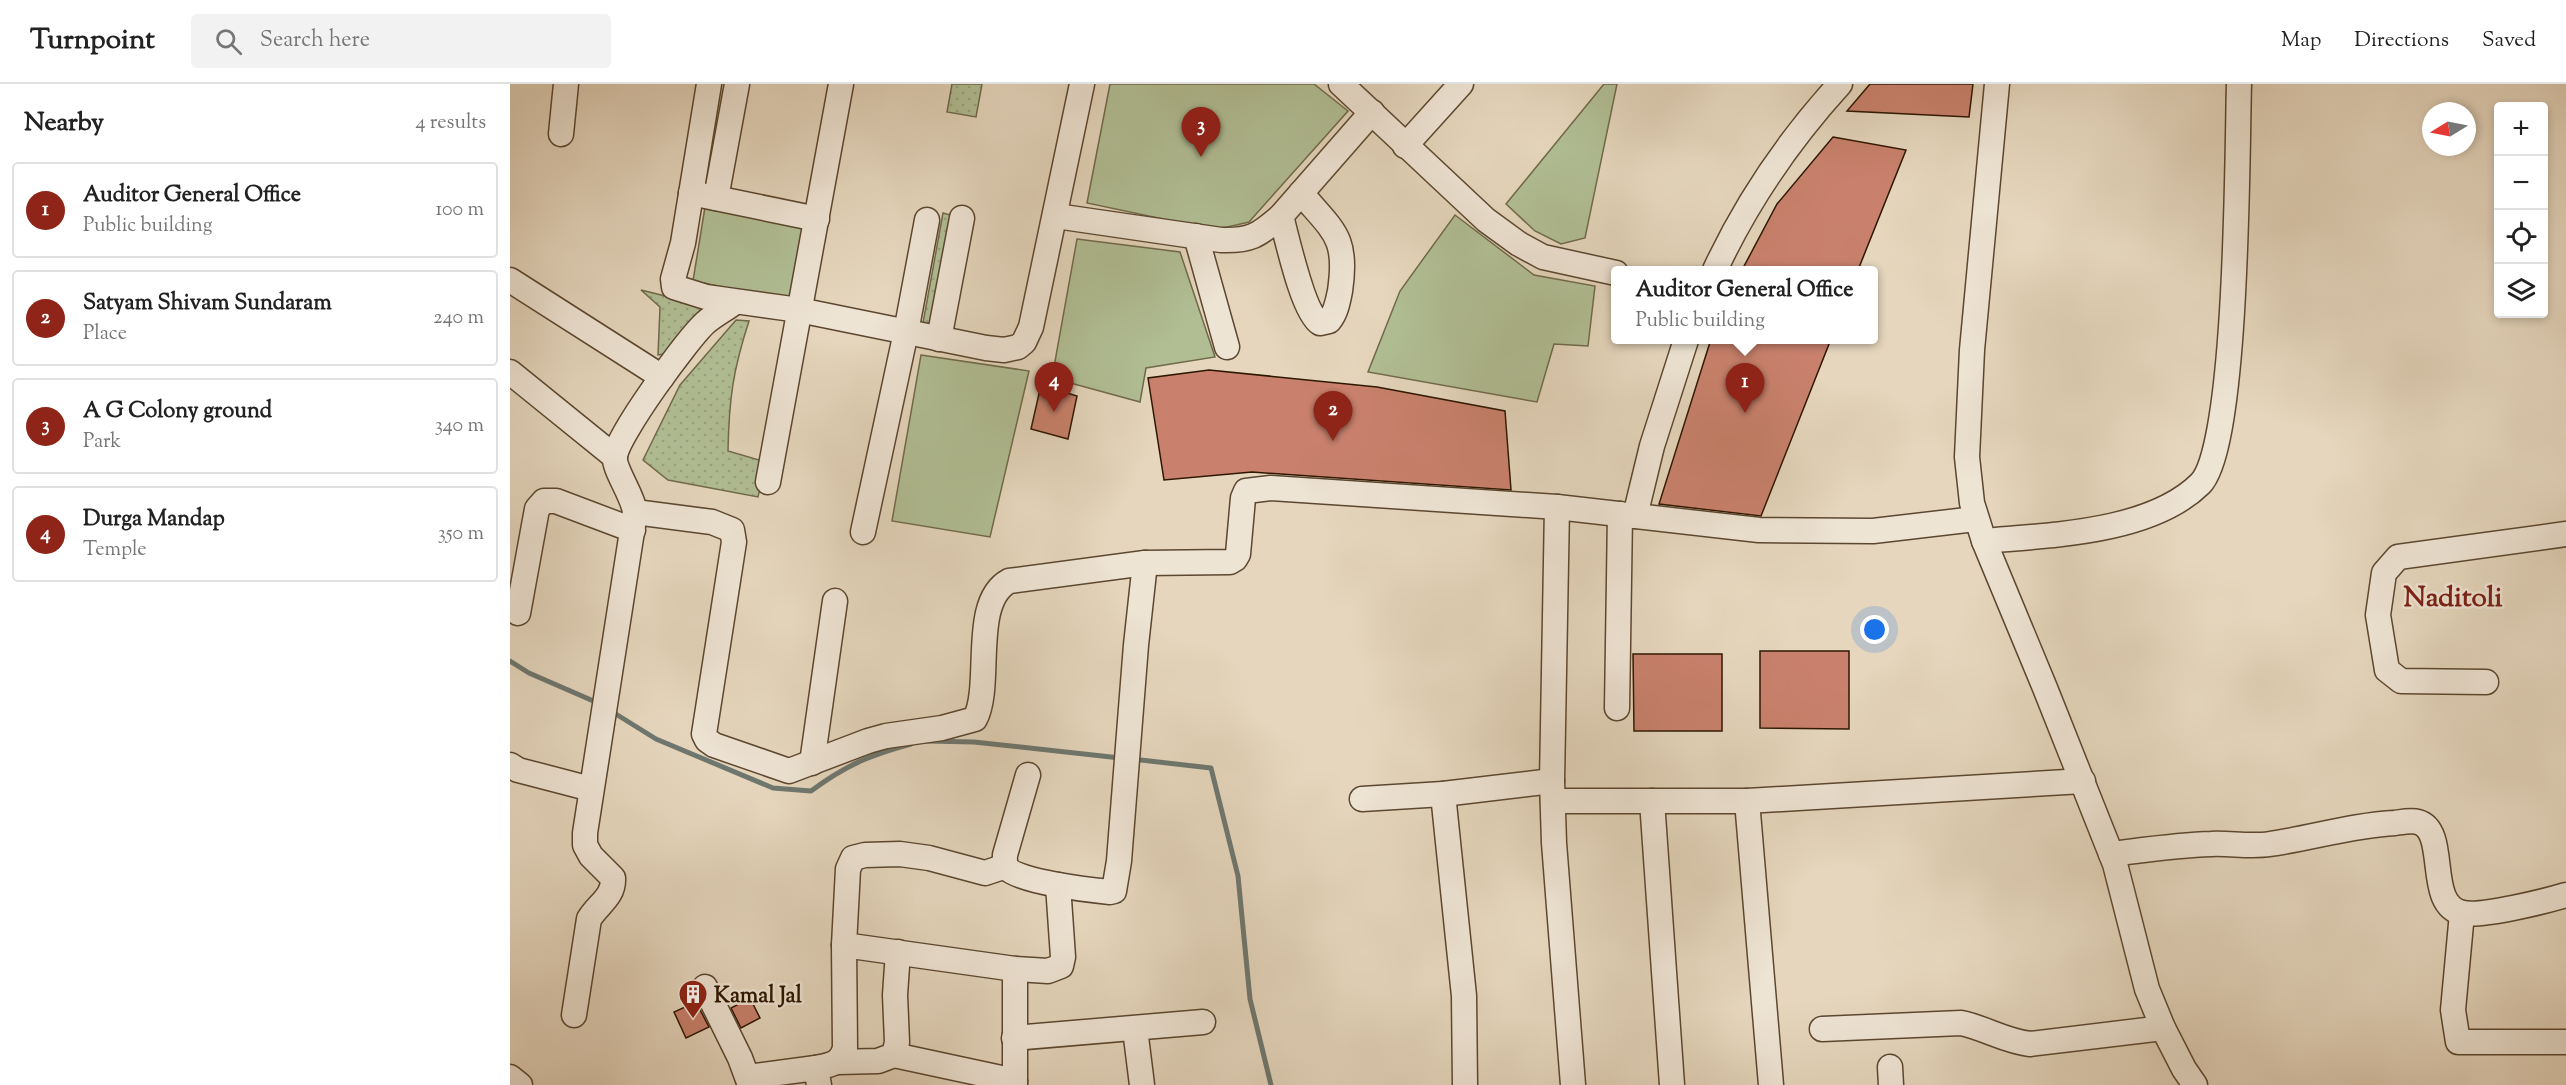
<!DOCTYPE html>
<html lang="en">
<head>
<meta charset="utf-8">
<style>
	:root { --surface:#fff; --page:#f2f2f2; --text:#222; --muted:#767676; --line:#e0e0e0; --accent:#8f2418 }
	body { margin:0; font-family:"Sorts Mill Goudy",serif; background:var(--page); color:var(--text) }
	.controls { position:absolute; right:18px; top:18px; display:grid; overflow:hidden; border-radius:6px; box-shadow:0 3px 9px #0003 }
	.controls button { width:54px; height:54px; display:grid; place-items:center; padding:0; border:0; border-bottom:2px solid var(--line); background:var(--surface); color:var(--text); font:30px sans-serif }
	.compass { position:absolute; left:1912px; top:18px; width:54px; height:54px; border-radius:50%; background:var(--surface); box-shadow:0 3px 9px #0003; rotate:260deg }
	.you { position:absolute; left:1365px; top:546px; width:21px; height:21px; margin:-15px; border:4px solid #fff; border-radius:50%; background:#1a73e8; box-shadow:0 0 0 9px #1a73e833 }
	.badge { display:grid; place-items:center; width:39px; height:39px; border-radius:50%; background:var(--accent); color:#fff; font-size:20px; font-weight:700 }
	.pin { position:absolute; translate:-50% -50px; filter:drop-shadow(0 2px 3px #0008) }
	.pin::after { content:''; position:absolute; top:32px; width:21px; height:18px; background:inherit; clip-path:polygon(0 0,100% 0,50% 100%) }
	.popup { position:absolute; left:1101px; top:182px; width:267px; height:78px; box-sizing:border-box; display:grid; place-content:center; border-radius:6px; background:var(--surface); filter:drop-shadow(0 2px 4px #0005); font-size:20px; white-space:nowrap; color:var(--muted) }
	.popup b { font-size:22px; color:var(--text) }
	.popup::after { content:''; position:absolute; left:50%; top:100%; margin-left:-12px; border:12px solid transparent; border-top-color:var(--surface) }
	.list { margin:0; padding:0; list-style:none }
	h2 { display:flex; justify-content:space-between; align-items:center; height:78px; margin:0; padding:0 24px; font-size:26px }
	h2 small { font-size:20px; font-weight:400; color:var(--muted) }
	.list li { display:grid; grid-template-columns:39px 1fr auto; gap:18px; align-items:center; box-sizing:border-box; height:96px; margin:0 12px 12px; padding:0 12px; border:2px solid var(--line); border-radius:6px }
	.list b { display:block; font-size:22px; white-space:nowrap }
	.list p { margin:0; font-size:20px; white-space:nowrap; color:var(--muted) }
	.list em { font-size:20px; font-style:normal; color:var(--muted) }
	.icon { flex:none; width:33px; height:33px; fill:none; stroke:currentColor; stroke-width:2; stroke-linecap:round; stroke-linejoin:round }
	.map { position:relative; flex:none; width:2056px; height:1001px; overflow:hidden }
	header { display:flex; align-items:center; gap:36px; box-sizing:border-box; height:84px; padding:0 30px; background:var(--surface); border-bottom:2px solid var(--line) }
	header strong { font-size:28px }
	nav { display:flex; gap:33px; margin-inline-start:auto; font-size:21px }
	.search { width:420px; height:54px; background:var(--page); display:flex; align-items:center; gap:15px; box-sizing:border-box; padding:0 21px; border-radius:6px; color:var(--muted); font-size:22px }
	main { display:flex }
	aside { flex:1; background:var(--surface) }
	.map>svg:first-child { display:block }
	.grass { fill:url(#grass-dots); stroke:#706a4a; stroke-width:1.5 }
	.park { fill:#b1be94; stroke:#706a4a; stroke-width:1.5 }
	.lines { fill:none; stroke-linecap:round; stroke-linejoin:round }
	.stream { stroke:#6e776f; stroke-width:5 }
	.building { fill:#c9816d; stroke:#2e1701; stroke-width:1.5 }
	.minor-casing { stroke:#5c4730; stroke-width:27 }
	.minor { stroke:#eee4d4; stroke-width:24 }
	.labels { text-anchor:middle; stroke-width:5; stroke-linejoin:round; paint-order:stroke }
	.poi-label { font-size:22px; font-weight:bold; fill:#2e1701; stroke:#eee4d4; text-anchor:start }
	.district-label { font-size:28px; font-weight:bold; fill:#7a1f14; stroke:#eee4d4 }
</style>
</head>
<body>
<header>
<strong>Turnpoint</strong>
<div class="search"><svg class="icon" aria-label="search" viewBox="0 0 24 24"><circle cx="10" cy="10" r="6"/><path d="M15 15l6 6"/></svg>Search here</div>
<nav><a>Map</a><a>Directions</a><a>Saved</a></nav>
</header>
<main>
<aside>
<h2>Nearby<small>4 results</small></h2>
<ul class="list">
<li><span class="badge">1</span><div><b>Auditor General Office</b><p>Public building</p></div><em>100 m</em></li>
<li><span class="badge">2</span><div><b>Satyam Shivam Sundaram</b><p>Place</p></div><em>240 m</em></li>
<li><span class="badge">3</span><div><b>A G Colony ground</b><p>Park</p></div><em>340 m</em></li>
<li><span class="badge">4</span><div><b>Durga Mandap</b><p>Temple</p></div><em>350 m</em></li>
</ul>
</aside>
<div class="map">
<svg width="2056" height="1001" viewBox="0 0 2056 1001">
	<defs>
		<pattern id="grass-dots" width="8" height="8" patternUnits="userSpaceOnUse" patternTransform="scale(1.5)"><rect width="8" height="8" fill="#b1be94"/><path d="M2 2h.1M6 6h.1" fill="none" stroke="#99a37e" stroke-width="1.8" stroke-linecap="round"/></pattern>
	</defs>
	<rect width="100%" height="100%" fill="#e5d6bd"/>
	<filter id="stains"><feTurbulence type="fractalNoise" baseFrequency=".00333" numOctaves="4"/><feColorMatrix values="0 0 0 0 .2 0 0 0 0 .09 0 0 0 0 .02 0 0 0 .5 -.17"/></filter>
	<radialGradient id="worn" r=".72"><stop offset=".6" stop-color="#630" stop-opacity="0"/><stop offset="1" stop-color="#630" stop-opacity=".3"/></radialGradient>
	<!-- grass -->
	<g class="grass">
		<path d="M 442,0 L 472,0 L 466,33 L 437,28 Z"/>
		<path d="M 433,129 L 444,132 L 423,240 L 413,239 Z"/>
		<path d="M 131,206 L 192,221 L 190,229 L 155,270 L 148,271 L 150,223 Z"/>
		<path d="M 226,236 L 239,237 C 223,286 219,315 218,367 L 256,378 L 248,413 L 158,396 L 133,376 L 170,301 Z"/>
	</g>
	<!-- park -->
	<g class="park">
		<path d="M 600,0 L 804,0 L 838,27 L 739,138 L 705,146 L 577,119 Z"/>
		<path d="M 1094,0 L 1107,0 L 1075,154 L 1051,160 L 1025,147 L 996,120 Z"/>
		<path d="M 196,117 L 302,137 L 290,218 L 183,197 Z"/>
		<path d="M 945,131 L 1024,191 L 1085,202 L 1078,262 L 1044,260 L 1027,318 L 858,288 L 890,207 Z"/>
		<path d="M 567,155 L 670,168 L 705,273 L 636,284 L 630,318 L 542,294 Z"/>
		<path d="M 411,271 L 519,287 L 480,453 L 382,437 Z"/>
	</g>
	<g class="lines">
		<!-- stream -->
		<g class="stream">
			<path d="M 0,577 L 19,589 L 88,619"/>
			<path d="M 101,627 L 146,655 L 263,704 L 301,707 C 336,681 360,671 401,660"/>
			<path d="M 416,657 L 464,658 L 610,674"/>
			<path d="M 622,675 L 701,684 L 728,792 L 740,915 L 761,1001"/>
		</g>
	</g>
	<!-- building -->
	<g class="building">
		<path d="M 1360,0 L 1463,0 L 1459,33 L 1337,27 Z"/>
		<path d="M 1323,53 L 1396,66 L 1348,186 L 1232,186 L 1267,120 Z"/>
		<path d="M 1201,255 L 1321,255 L 1251,432 L 1149,420 Z"/>
		<path d="M 699,286 L 867,303 L 995,327 L 1001,406 L 742,388 L 654,396 L 638,294 Z"/>
		<path d="M 531,301 L 567,312 L 558,355 L 521,345 Z"/>
		<path d="M 1250,567 L 1339,567 L 1339,645 L 1250,644 Z"/>
		<path d="M 1123,570 L 1212,570 L 1212,647 L 1124,647 Z"/>
		<path d="M 240,914 L 250,934 L 231,944 L 221,924 Z"/>
		<path d="M 186,918 L 199,943 L 176,954 L 164,928 Z"/>
	</g>
	<g class="lines">
		<!-- minor casing -->
		<g class="minor-casing">
			<g id="minor">
				<path d="M 199,0 L 173,159 L 163,195 L 164,203 L 196,213 L 289,226 L 476,264 L 494,266 L 508,263 L 514,258 L 521,243 L 572,0"/>
				<path d="M 831,0 L 976,136 L 1009,160 L 1033,173 L 1106,189"/>
				<path d="M 1487,0 L 1462,266 L 1457,373 L 1462,419 L 1474,457 L 1535,604 L 1605,780 L 1637,905 L 1653,944 L 1674,985 L 1685,1001"/>
				<path d="M 51,50 L 56,0"/>
				<path d="M 895,62 L 951,0"/>
				<path d="M 181,109 L 307,135"/>
				<path d="M 206,114 L 227,0"/>
				<path d="M 546,132 L 711,156 C 740,157 748,152 771,132 L 862,28"/>
				<path d="M 771,132 C 777,154 793,229 810,239 L 819,237 C 826,229 828,217 830,207 C 838,153 824,148 791,109"/>
				<path d="M 686,152 L 717,263"/>
				<path d="M 1205,186 C 1237,117 1279,56 1330,0"/>
				<path d="M 0,196 L 152,293"/>
				<path d="M 429,255 L 452,134"/>
				<path d="M 0,288 L 105,373"/>
				<path d="M 258,398 L 331,0"/>
				<path d="M 1047,423 L 1042,697 L 1044,759 L 1063,1001"/>
				<path d="M 125,428 L 202,438 L 222,446 L 224,458 L 194,650 L 197,656 L 204,661 L 279,687 L 358,657 L 376,652 L 432,644 L 465,635 C 483,601 460,518 499,497 L 635,479 L 720,478 L 725,475 L 728,470 L 733,414 L 736,407 L 761,404 L 1047,423 L 1249,446 L 1363,447 L 1465,435"/>
				<path d="M 1125,432 L 1142,362 L 1176,256"/>
				<path d="M 353,448 L 396,248 L 417,136"/>
				<path d="M 1474,457 C 1540,451 1640,449 1690,400 C 1728,363 1727,66 1729,0"/>
				<path d="M 8,529 L 27,425 L 34,417 L 46,417 L 123,446"/>
				<path d="M 1976,598 L 1891,597 L 1877,586 L 1868,531 L 1874,489 L 1888,473 L 2056,450"/>
				<path d="M 1107,624 L 1110,430"/>
				<path d="M 302,679 L 325,517"/>
				<path d="M 0,681 L 8,686 L 81,705"/>
				<path d="M 518,691 L 495,771 C 495,775 494,780 497,784 C 508,798 581,806 600,808 L 604,807 L 609,777 L 626,561 L 635,479"/>
				<path d="M 933,710 L 954,912 L 955,1001"/>
				<path d="M 852,715 L 933,710 L 1042,697"/>
				<path d="M 1043,717 L 1237,717 L 1573,697"/>
				<path d="M 1142,717 L 1162,1001"/>
				<path d="M 1237,717 L 1261,1001"/>
				<path d="M 1601,770 C 1634,766 1667,761 1701,760 C 1720,759 1741,763 1760,760 C 1802,754 1843,741 1885,739 C 1892,738 1901,736 1908,738 C 1940,747 1914,822 1953,829 C 1972,833 2036,817 2056,811"/>
				<path d="M 1952,829 L 1943,926 L 1948,958 L 2056,958"/>
				<path d="M 334,861 L 505,885 L 538,887 L 551,882 L 553,873 L 548,801"/>
				<path d="M 195,903 L 230,974 L 240,1001"/>
				<path d="M 64,931 L 79,835 C 88,820 104,813 103,794 L 81,772 L 75,761 L 75,749 L 125,428 C 123,411 103,385 105,372 C 108,350 177,256 195,239 C 204,231 216,225 225,218"/>
				<path d="M 625,945 L 632,1001"/>
				<path d="M 1312,945 L 1451,939 C 1475,944 1495,957 1520,960 L 1653,944"/>
				<path d="M 504,954 L 693,938"/>
				<path d="M 384,971 L 505,997"/>
				<path d="M 327,978 L 368,977 L 384,971 L 387,958 L 385,911 L 388,868"/>
				<path d="M 1380,983 L 1381,1001"/>
				<path d="M 0,993 L 10,1001"/>
				<path d="M 238,993 L 306,984"/>
				<path d="M 309,1001 L 306,984 C 320,981 331,980 335,964 L 334,861 L 338,785 L 343,774 L 355,771 L 390,770 L 419,774 L 475,789 L 496,782"/>
				<path d="M 505,1001 L 505,885"/>
			</g>
		</g>
		<!-- minor -->
		<use href="#minor" class="minor"/>
	</g>
	<!-- icons -->
	<defs>
		<g id="building-pin" transform="scale(1.5)"><path d="M0 17L-7.5 6A9.5 9.5 0 1 1 7.5 6Z" fill="#8f2418" stroke="#eee4d4"/><path d="M-4-6H4V6H1V3H-1V6H-4ZM-2.5-4.3h1.7v1.8h-1.7ZM.8-4.3h1.7v1.8H.8ZM-2.5-1h1.7V.8h-1.7ZM.8-1h1.7V.8H.8Z" fill="#fff"/></g>
	</defs>
	<g fill-rule="evenodd">
		<use href="#building-pin" x="183" y="910"/>
	</g>
	<g class="labels">
		<!-- poi labels -->
		<g class="poi-label">
			<text x="204" y="918">Kamal Jal</text>
		</g>
		<!-- district labels -->
		<g class="district-label">
			<text x="1943" y="522">Naditoli</text>
		</g>
	</g>
	<rect width="100%" height="100%" filter="url(#stains)"/>
	<rect width="100%" height="100%" fill="url(#worn)"/>
</svg>
<div class="controls">
<button>+</button>
<button>−</button>
<button><svg class="icon" aria-label="locate" viewBox="0 0 24 24"><circle cx="12" cy="12" r="6"/><path d="M12 2v4M12 18v4M2 12h4M18 12h4"/></svg></button>
<button><svg class="icon" aria-label="layers" viewBox="0 0 24 24"><path d="M12 4l9 5-9 5-9-5zM3 14l9 5 9-5"/></svg></button>
</div>
<svg class="compass" viewBox="-18 -18 36 36"><path d="M0-13l5 13h-10z" fill="#e53935"/><path d="M0 13l5-13h-10z" fill="#767676"/></svg>
<div class="you"></div>
<div class="pin badge" style="left:1235px;top:329px">1</div>
<div class="popup"><b>Auditor General Office</b>Public building</div>
<div class="pin badge" style="left:823px;top:357px">2</div>
<div class="pin badge" style="left:691px;top:73px">3</div>
<div class="pin badge" style="left:544px;top:328px">4</div>
</div>
</main>
</body>
</html>
